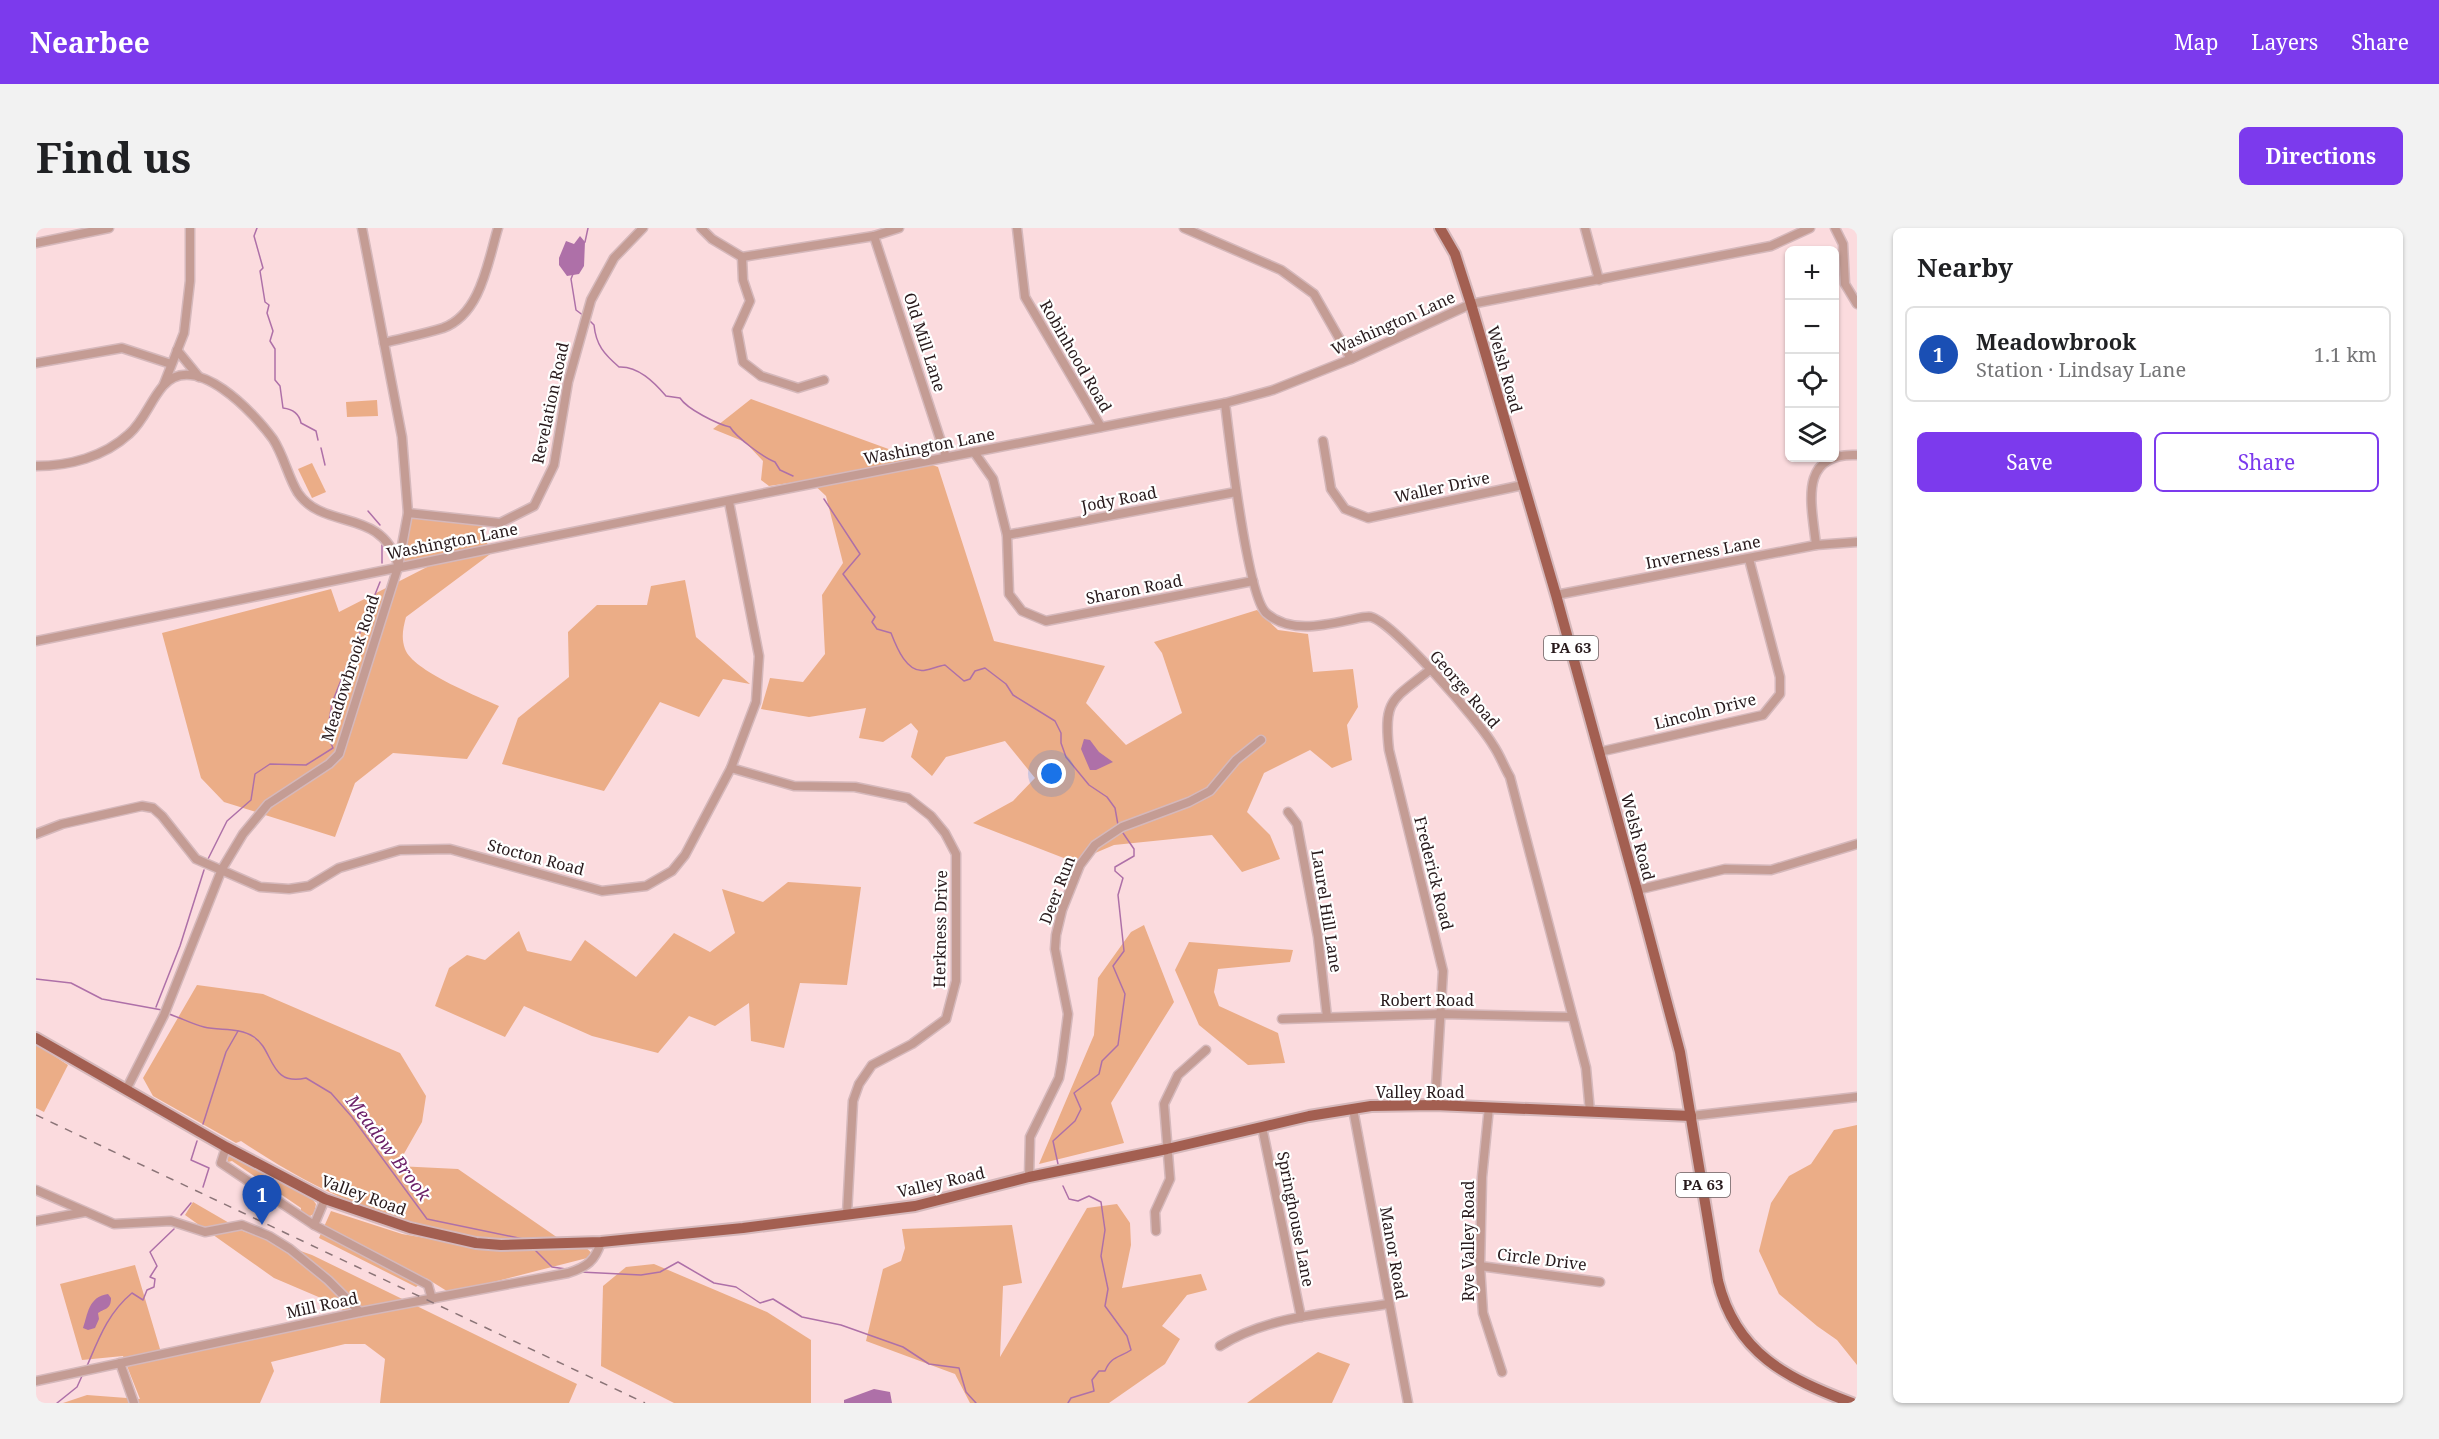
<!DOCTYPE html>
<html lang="en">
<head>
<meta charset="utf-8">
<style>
	:root { --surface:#fff; --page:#f2f2f2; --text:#202124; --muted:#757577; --line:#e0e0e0; --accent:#7c3aed }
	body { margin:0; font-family:"Noto Serif",serif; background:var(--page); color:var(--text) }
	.controls { position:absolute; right:18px; top:18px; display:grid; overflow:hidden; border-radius:9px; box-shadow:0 2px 4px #0004 }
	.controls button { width:54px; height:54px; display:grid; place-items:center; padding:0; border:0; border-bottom:2px solid var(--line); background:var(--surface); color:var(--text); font:30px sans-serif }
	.you { position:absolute; left:1016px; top:546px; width:21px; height:21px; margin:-15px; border:4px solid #fff; border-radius:50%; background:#1a73e8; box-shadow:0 0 0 9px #1a73e833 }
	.badge { display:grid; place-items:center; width:39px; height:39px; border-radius:50%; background:var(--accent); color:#fff; font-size:20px; font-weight:700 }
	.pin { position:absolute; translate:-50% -50px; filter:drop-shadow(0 2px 3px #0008) }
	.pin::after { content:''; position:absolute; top:32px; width:21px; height:18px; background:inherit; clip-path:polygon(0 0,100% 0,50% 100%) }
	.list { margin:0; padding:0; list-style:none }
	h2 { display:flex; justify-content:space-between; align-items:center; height:78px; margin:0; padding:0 24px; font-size:26px }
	h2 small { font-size:20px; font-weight:400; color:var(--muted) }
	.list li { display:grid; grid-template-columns:39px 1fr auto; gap:18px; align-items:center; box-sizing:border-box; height:96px; margin:0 12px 12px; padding:0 12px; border:2px solid var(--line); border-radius:9px }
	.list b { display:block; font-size:22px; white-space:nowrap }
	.list p { margin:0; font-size:20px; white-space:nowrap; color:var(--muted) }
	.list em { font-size:20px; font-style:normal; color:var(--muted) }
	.actions { display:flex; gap:12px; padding:18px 24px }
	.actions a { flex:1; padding:14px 0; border:2px solid var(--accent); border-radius:9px; text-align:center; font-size:21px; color:var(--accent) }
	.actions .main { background:var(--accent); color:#fff }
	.icon { flex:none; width:33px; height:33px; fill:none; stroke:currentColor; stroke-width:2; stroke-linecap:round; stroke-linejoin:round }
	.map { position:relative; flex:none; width:1821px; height:1175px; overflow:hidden; border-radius:9px }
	header { display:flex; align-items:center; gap:36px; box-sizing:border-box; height:84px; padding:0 30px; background:var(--accent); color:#fff }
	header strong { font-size:28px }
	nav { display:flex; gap:33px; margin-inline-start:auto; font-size:21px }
	.intro { display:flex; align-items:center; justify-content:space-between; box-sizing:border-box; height:144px; padding:0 36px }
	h1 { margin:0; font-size:42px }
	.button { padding:15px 27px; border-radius:9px; background:var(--accent); color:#fff; font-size:21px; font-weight:700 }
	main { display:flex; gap:36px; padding:0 36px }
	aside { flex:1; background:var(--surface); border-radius:9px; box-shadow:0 2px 4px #0004 }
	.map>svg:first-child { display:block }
	.green { fill:#ebad87 }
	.water { fill:#ae70a8 }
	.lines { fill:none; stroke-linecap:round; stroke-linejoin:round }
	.stream { stroke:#ae70a8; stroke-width:1.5 }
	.minor-casing { stroke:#d5b8bb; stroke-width:11 }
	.major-casing { stroke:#d5b8bb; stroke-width:14 }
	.minor { stroke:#c49c94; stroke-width:8 }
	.major { stroke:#a35f51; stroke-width:10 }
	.rail { stroke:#8b7477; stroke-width:1.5; stroke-dasharray:8 8; stroke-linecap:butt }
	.labels { text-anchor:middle; stroke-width:4.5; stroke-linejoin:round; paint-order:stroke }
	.shield { fill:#fff; stroke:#685f60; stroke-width:1.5 }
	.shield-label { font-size:15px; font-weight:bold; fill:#281a1c }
	.street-label { font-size:16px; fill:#281a1c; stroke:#fff }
	.water-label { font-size:18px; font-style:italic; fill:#6b1f67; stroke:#fff }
</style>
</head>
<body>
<header>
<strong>Nearbee</strong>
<nav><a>Map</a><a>Layers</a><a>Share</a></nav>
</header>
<div class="intro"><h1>Find us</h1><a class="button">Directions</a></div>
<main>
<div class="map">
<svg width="1821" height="1175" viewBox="0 0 1821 1175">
	<rect width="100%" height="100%" fill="#fbdbde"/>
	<!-- green -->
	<g class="green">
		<path d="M 715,171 L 902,239 L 958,413 L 1069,438 L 1050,475 L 1090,517 L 1146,485 L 1126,425 L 1118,414 L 1221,382 L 1242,402 L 1272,406 L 1277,444 L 1317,441 L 1322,479 L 1311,497 L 1316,532 L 1296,540 L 1274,522 L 1228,545 L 1211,584 L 1234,607 L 1244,631 L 1206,644 L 1176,607 L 1078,617 L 1038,634 L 937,595 L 977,573 L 999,550 L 969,513 L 910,529 L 896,548 L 875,529 L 882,503 L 875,495 L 847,514 L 823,510 L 830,480 L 773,489 L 725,481 L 734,450 L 767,454 L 789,426 L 786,367 L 807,335 L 790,268 L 773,252 L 733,258 L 725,252 L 727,233 L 709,214 L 677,201 Z"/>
		<path d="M 341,172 L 342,188 L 311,189 L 310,174 Z"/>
		<path d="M 276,235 L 290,264 L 276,270 L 262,241 Z"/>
		<path d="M 375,289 L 446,297 L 452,318 L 367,335 Z"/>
		<path d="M 457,324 L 370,389 C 367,400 365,410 369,421 C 377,443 441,468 463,478 L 431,531 L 357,525 L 319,555 L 299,609 L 188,574 L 165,550 L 126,405 L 295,361 L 303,384 L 395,337 Z"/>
		<path d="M 649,352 L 660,409 L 714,456 L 687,451 L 663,489 L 624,474 L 568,563 L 466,536 L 482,490 L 533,449 L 532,404 L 561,377 L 611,377 L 615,358 Z"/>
		<path d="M 752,654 L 825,659 L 811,757 L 764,755 L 748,820 L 715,813 L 713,775 L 679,798 L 653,788 L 622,825 L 556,808 L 488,778 L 469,809 L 399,778 L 413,740 L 431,727 L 449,732 L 483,703 L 491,723 L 535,733 L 549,712 L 600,749 L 638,705 L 674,724 L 699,705 L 686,661 L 727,674 Z"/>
		<path d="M 1108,697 L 1138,774 L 1075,875 L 1088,915 L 1003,936 L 1058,807 L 1062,750 L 1095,704 Z"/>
		<path d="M 1153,714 L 1257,722 L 1254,734 L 1182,741 L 1178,764 L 1183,778 L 1242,805 L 1249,835 L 1212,837 L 1163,797 L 1139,742 Z"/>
		<path d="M 161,757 L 227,766 L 364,825 L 390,868 L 386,894 L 361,938 L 422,941 L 522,1010 C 490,1011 457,1012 426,1007 C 345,994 272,958 205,913 L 200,915 L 117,868 L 107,850 Z"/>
		<path d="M 0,816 L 32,837 L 8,884 L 0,880 Z"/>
		<path d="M 1821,897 L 1821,1137 L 1801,1112 L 1781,1098 L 1743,1066 L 1723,1023 L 1735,975 L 1753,948 L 1775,936 L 1798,902 Z"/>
		<path d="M 195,927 L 277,972 L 280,976 L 278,986 L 274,988 L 265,986 L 265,980 L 196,933 L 192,934 L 191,929 Z"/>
		<path d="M 157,974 L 207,1003 L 276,1027 L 541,1156 L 533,1175 L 344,1175 L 349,1131 L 329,1116 L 309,1116 L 235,1134 L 238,1143 L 224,1175 L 27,1175 L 51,1167 L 104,1171 L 87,1128 L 46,1132 L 24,1056 L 99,1037 L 127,1131 L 308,1090 L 306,1079 L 238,1050 L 149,987 Z"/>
		<path d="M 1081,976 L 1094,995 L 1095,1017 L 1086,1060 L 1165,1046 L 1171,1062 L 1151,1067 L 1126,1098 L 1144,1111 L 1129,1136 L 1073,1175 L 934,1175 L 919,1146 L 830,1113 L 847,1041 L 865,1033 L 869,1020 L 866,1001 L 976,997 L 986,1055 L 967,1058 L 964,1129 L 1051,980 Z"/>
		<path d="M 295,983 L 366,1006 L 443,1019 L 547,1017 L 559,1028 L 414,1065 L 390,1050 L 380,1059 L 283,1010 Z"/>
		<path d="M 618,1036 L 731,1084 L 775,1112 L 775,1175 L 638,1175 L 565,1138 L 567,1058 L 590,1039 Z"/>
		<path d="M 1282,1124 L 1314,1136 L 1296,1175 L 1211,1175 Z"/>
	</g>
	<!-- water -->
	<g class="water">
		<path d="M 544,8 L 549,14 L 548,38 L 543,46 L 531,48 L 523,37 L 523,30 L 530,13 L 538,16 Z"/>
		<path d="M 1048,511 L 1054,512 L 1063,524 L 1077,534 L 1060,542 L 1054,542 L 1045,521 Z"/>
		<path d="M 72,1066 L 75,1070 C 75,1081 70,1080 62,1085 L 63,1091 L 59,1100 L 52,1102 L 47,1100 C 52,1086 52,1069 72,1066 Z"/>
		<path d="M 838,1161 L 854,1164 L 856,1175 L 808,1175 L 808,1172 Z"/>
	</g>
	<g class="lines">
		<!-- stream -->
		<g class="stream">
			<path d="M 221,0 L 218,8 L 227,40 L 224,43 L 229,74 L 233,77 L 231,85 L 237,103 L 234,113 L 239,121 L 239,152 L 244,158 L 247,180 C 256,181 263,185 265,195 L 280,203 L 282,212"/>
			<path d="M 549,14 L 552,0"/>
			<path d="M 537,46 L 535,51 L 540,82 L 548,88"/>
			<path d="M 554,93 L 558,97 C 560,117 568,126 583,139 C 602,138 618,154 630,168 L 644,170 C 651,181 681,196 694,199 C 700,209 728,230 739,234 L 744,242 L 757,248"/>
			<path d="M 285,220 L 289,237"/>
			<path d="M 788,271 L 824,326 L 807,346 L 839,389 L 836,394 L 841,401 L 855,405 C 860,418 871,447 890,442 C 896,441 902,438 909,437 L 928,453 L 934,451 L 939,443 L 949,440 L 970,456 L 977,467 L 1019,493 L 1025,505 L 1025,515 L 1030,529 L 1053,557 L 1071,569 L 1079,580 L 1082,597"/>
			<path d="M 332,283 L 344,297"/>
			<path d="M 346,335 L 346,317"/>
			<path d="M 172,631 L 191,593 L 215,572 L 219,546 L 234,536 L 270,537 L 297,520 L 291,506 L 296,475 L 344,354"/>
			<path d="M 0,751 L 35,755 L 66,771 L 126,782"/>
			<path d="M 120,779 L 144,718 L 168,642"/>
			<path d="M 133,786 C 145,790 156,796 168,799 C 184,803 203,799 218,809 C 238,822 233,859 270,850 L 295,865 L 316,889 L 391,991 L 492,1012"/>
			<path d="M 167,896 L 190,824 L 202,803"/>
			<path d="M 161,913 L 155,932 L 173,940 L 167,959"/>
			<path d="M 1022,936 L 1017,913 L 1039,893 L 1045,881 L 1038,865 L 1063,846 L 1066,833 L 1082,817 L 1089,766 L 1077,738 L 1088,723 L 1082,667 L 1087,650 L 1079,643 L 1079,639 L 1098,628 L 1098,621 L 1087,605"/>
			<path d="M 1027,958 L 1033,971 L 1042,973 L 1053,968 L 1065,974 L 1069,1002 L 1065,1028 L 1072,1061 L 1069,1078 L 1091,1108 L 1095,1122 C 1083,1130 1075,1128 1069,1143 L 1063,1143 L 1056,1152 L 1058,1163 L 1035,1170 L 1032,1175"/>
			<path d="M 145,987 L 155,975"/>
			<path d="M 498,1021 L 516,1039 L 530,1041"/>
			<path d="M 544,1044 L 605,1047 L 624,1044 L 642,1034 L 678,1055 L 700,1059 L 724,1075 L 737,1071 L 766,1089 L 805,1097 L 867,1119 L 893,1136 L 923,1140 L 930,1164 L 940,1175"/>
			<path d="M 51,1138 C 63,1110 72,1085 96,1065 L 107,1072 L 111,1062 L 118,1059 L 119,1051 L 114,1049 L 121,1038 L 114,1024 L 138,1001"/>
			<path d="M 21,1175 L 41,1159 L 46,1148"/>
		</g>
		<!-- minor casing -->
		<g class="minor-casing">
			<g id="minor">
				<path d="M 665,0 L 676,11 L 706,29 L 838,8 L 863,0"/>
				<path d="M 981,0 L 989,69 L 1065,199"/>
				<path d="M 1148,0 L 1245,42 L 1278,66 L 1315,131"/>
				<path d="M 1549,0 L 1563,52"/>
				<path d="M 1799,0 L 1807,16 L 1809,56 L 1821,76"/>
				<path d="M 838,8 L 910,229"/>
				<path d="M 0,15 L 73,0"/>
				<path d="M 706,29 L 707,52 L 714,73 L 701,102 L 707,134 L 725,148 L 762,160 L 788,152"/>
				<path d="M 348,115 C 367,110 388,106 407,100 C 445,86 452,33 462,0"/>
				<path d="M 141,122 L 163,149"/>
				<path d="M 0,135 L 86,120 L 135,136"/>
				<path d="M 128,156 L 148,105 L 154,53 L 154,0"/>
				<path d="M 1189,175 C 1193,208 1211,367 1230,385 C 1253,405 1285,398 1313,392 C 1319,391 1329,388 1335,389 C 1358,395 1443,493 1457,517 C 1464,527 1468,539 1474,549 L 1550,840 L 1554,884"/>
				<path d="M 1287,213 L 1295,261 L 1309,281 L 1332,290 L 1487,257"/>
				<path d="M 938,224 L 957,251 L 971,307 L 973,366 L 986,383 L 1010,393 L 1217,353"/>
				<path d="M 0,238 C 33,238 68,229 93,206 C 108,193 114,173 127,158 C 159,121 219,186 237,211 C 248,228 252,249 262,265 C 288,303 345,279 362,336"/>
				<path d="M 372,285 L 464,295 L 498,278 L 518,237 L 532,154 L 555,72 L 578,30 L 607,0"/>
				<path d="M 971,307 L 1200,264"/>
				<path d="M 1780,317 C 1776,278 1761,224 1821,227"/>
				<path d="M 1520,367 L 1780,317 L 1821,314"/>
				<path d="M 0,413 L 759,259 L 1189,175 L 1237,162 L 1315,131 L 1435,76 L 1735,18 L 1774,0"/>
				<path d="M 1395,441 C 1357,472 1347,470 1353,522 L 1407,743 L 1399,877"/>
				<path d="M 1563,524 L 1727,487 L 1744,466 L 1744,449 L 1713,331"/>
				<path d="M 695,540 L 758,558 L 819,559 L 872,570 L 895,588 L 909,605 L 920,626 L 920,753 L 910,791 L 876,816 L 836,837 L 823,856 L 817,873 L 811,986"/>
				<path d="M 1252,584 L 1261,596 L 1282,709 L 1291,789"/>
				<path d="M 0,606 L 26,596 L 106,578 L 117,580 L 126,588 L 160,631 L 224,659 L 253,661 L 273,658 L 303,640 L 364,622 L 414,621 L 566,663 L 610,658 L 636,643 L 649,627 L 695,540 L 720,474 L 723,428 L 693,274"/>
				<path d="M 1601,662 L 1689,641 L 1735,642 L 1821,616"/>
				<path d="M 1246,791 L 1406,786 L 1535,789"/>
				<path d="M 91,860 L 128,787 L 186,641 L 207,606 L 232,576 L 293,536 L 303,526 L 362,339 L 372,285 L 366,209 L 326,0"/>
				<path d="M 1453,879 L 1446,949 L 1444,1038 L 1447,1085 L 1466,1144"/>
				<path d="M 1317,881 L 1372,1175"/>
				<path d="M 1655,888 L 1821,869"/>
				<path d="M 1226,899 L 1265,1089"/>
				<path d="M 190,919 L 185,935 L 278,997 L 392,1057 L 396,1071"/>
				<path d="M 993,949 L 994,909 L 1023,850 L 1026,833 L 1032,786 L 1019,721 L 1020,707 L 1026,682 L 1044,637 L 1059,617 L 1086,599 L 1153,574 L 1174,563 L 1200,532 L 1225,512"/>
				<path d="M 0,962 L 78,996 L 135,993 L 169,1004 L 206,997 L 233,1008 L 254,1021 L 292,1052 L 324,1084"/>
				<path d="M 0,993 L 49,984"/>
				<path d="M 278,997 L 289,971"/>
				<path d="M 1120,1003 L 1119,984 L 1134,951 L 1128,876 L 1142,847 L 1170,822"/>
				<path d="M 1444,1038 L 1564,1054"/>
				<path d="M 1184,1118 C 1233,1087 1296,1085 1352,1076"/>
				<path d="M 84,1135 L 98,1175"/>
				<path d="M 0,1153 L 324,1084 L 532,1045 C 551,1039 559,1033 565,1014"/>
			</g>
		</g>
		<!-- major casing -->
		<g class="major-casing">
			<g id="major">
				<path d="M 1404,0 L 1419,26 L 1435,76 L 1520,367 L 1601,662 L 1644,824 L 1682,1053 C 1700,1126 1751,1150 1816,1175"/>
				<path d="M 0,810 L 190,919 L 289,971 L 374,1000 L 440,1015 L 465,1017 L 565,1014 L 707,1000 L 879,978 L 993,949 L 1131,921 L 1273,888 L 1335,878 L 1399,877 L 1655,888"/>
			</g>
		</g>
		<!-- minor -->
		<use href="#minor" class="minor"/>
		<!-- major -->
		<use href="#major" class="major"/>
		<!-- rail -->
		<path class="rail" d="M 0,887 L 609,1175"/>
	</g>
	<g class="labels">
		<!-- shield labels -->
		<g class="shield">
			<rect x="1508" y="408" width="54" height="24" rx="4.5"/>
			<rect x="1640" y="945" width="54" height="24" rx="4.5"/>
		</g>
		<g class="shield-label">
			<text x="1535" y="425">PA 63</text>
			<text x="1667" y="962">PA 63</text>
		</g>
		<!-- street labels -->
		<g class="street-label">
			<text transform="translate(1357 95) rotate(-24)" y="6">Washington Lane</text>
			<text transform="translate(889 114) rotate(72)" y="6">Old Mill Lane</text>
			<text transform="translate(1040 128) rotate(60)" y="6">Robinhood Road</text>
			<text transform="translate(1469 141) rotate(74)" y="6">Welsh Road</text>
			<text transform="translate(514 175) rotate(-78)" y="6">Revelation Road</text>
			<text transform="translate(893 218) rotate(-11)" y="6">Washington Lane</text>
			<text transform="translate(1406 259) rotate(-12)" y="6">Waller Drive</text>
			<text transform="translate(1083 271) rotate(-11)" y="6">Jody Road</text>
			<text transform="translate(416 313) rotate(-11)" y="6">Washington Lane</text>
			<text transform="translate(1667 324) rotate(-11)" y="6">Inverness Lane</text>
			<text transform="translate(1098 361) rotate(-11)" y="6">Sharon Road</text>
			<text transform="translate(314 440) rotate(-72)" y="6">Meadowbrook Road</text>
			<text transform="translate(1429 461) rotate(49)" y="6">George Road</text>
			<text transform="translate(1669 483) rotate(-14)" y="6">Lincoln Drive</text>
			<text transform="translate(1602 609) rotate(75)" y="6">Welsh Road</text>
			<text transform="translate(500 629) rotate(15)" y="6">Stocton Road</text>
			<text transform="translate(1398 645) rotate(76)" y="6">Frederick Road</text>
			<text transform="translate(1021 662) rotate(-69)" y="6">Deer Run</text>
			<text transform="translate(1291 683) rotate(81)" y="6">Laurel Hill Lane</text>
			<text transform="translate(904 701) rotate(-89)" y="6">Herkness Drive</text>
			<text x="1391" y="778">Robert Road</text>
			<text x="1384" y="870">Valley Road</text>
			<text transform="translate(905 954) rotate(-13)" y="6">Valley Road</text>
			<text transform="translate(328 967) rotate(20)" y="6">Valley Road</text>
			<text transform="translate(1260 991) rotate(79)" y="6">Springhouse Lane</text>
			<text transform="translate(1432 1013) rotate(-90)" y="6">Rye Valley Road</text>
			<text transform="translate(1358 1025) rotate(80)" y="6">Manor Road</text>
			<text transform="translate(1506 1031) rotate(7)" y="6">Circle Drive</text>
			<text transform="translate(286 1077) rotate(-12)" y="6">Mill Road</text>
		</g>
		<!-- water labels -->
		<g class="water-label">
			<text transform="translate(352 920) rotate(53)" y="6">Meadow Brook</text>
		</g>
	</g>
</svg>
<div class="controls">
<button>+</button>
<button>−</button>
<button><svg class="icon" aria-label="locate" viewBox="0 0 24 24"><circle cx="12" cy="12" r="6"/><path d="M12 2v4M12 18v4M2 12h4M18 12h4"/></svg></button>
<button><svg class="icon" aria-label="layers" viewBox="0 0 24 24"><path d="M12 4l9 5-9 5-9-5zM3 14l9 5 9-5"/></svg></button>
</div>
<div class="you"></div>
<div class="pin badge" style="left:226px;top:997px;background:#1a4fb4">1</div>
</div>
<aside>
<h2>Nearby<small></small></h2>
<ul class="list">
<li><span class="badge" style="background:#1a4fb4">1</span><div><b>Meadowbrook</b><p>Station · Lindsay Lane</p></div><em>1.1 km</em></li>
</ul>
<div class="actions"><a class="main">Save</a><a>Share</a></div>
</aside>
</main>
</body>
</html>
